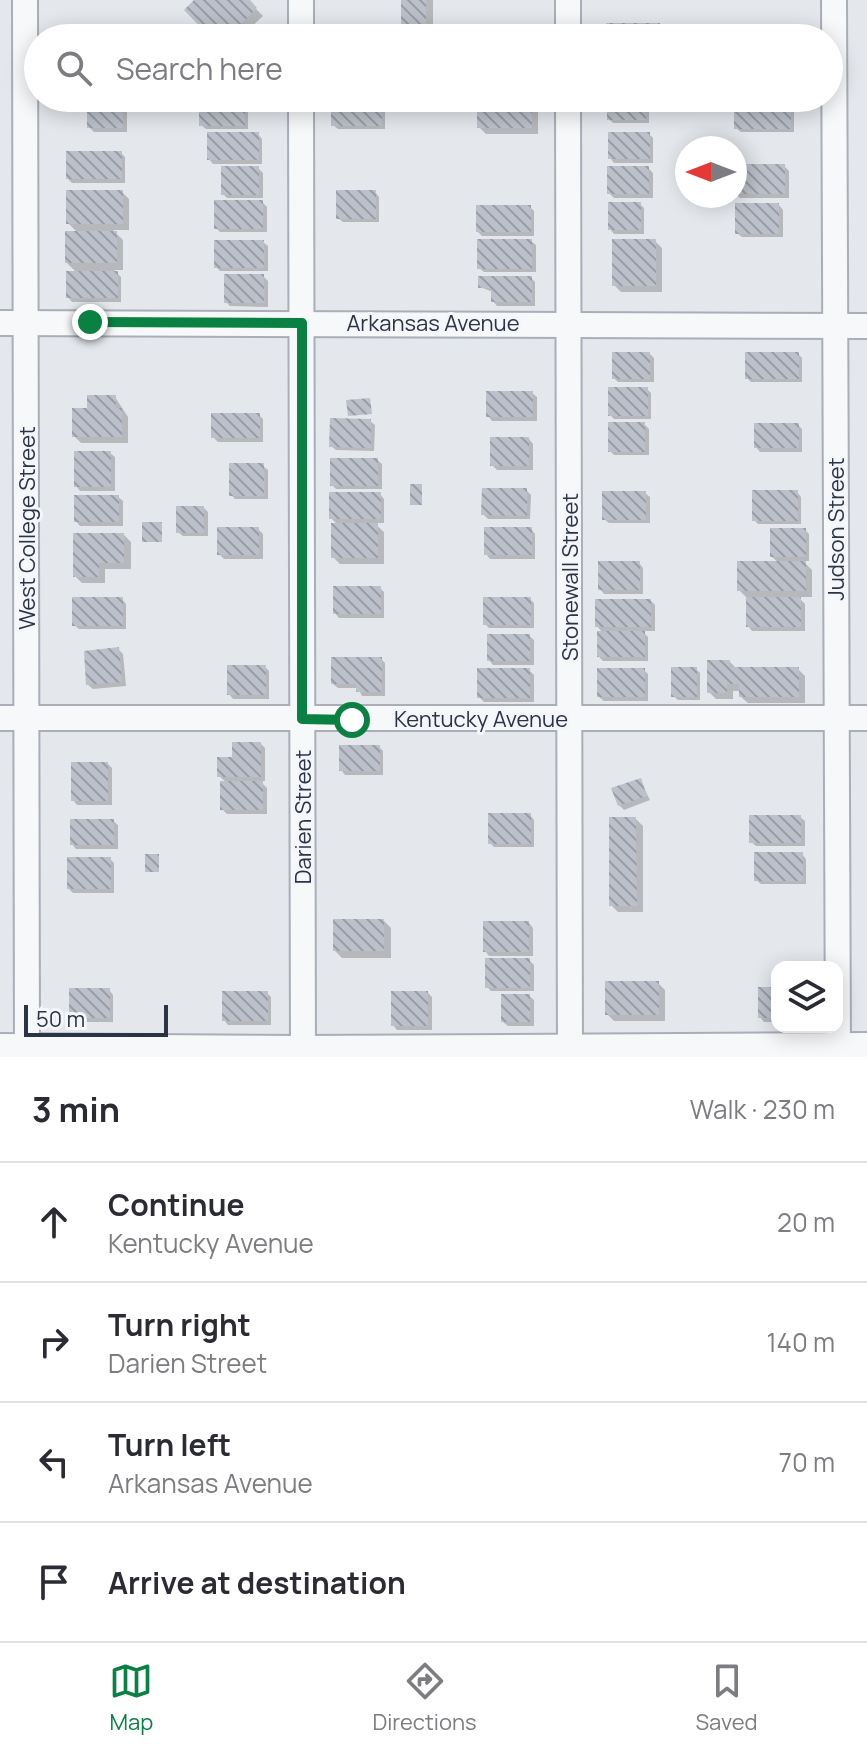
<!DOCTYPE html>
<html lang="en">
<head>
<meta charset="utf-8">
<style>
	:root { --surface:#fff; --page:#f2f2f3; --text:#2b2b33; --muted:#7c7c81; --line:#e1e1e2; --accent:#0b8043 }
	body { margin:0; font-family:Manrope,sans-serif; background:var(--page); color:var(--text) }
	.controls { position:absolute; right:24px; bottom:24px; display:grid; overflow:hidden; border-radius:16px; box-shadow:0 4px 20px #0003 }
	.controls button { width:72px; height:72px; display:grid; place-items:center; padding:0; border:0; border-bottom:2px solid var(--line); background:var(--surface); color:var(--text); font:40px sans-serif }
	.compass { position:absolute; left:675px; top:136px; width:72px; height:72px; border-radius:50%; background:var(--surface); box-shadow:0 4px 20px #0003; rotate:270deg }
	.scale { position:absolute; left:24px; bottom:20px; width:144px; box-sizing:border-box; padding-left:8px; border:4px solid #2b3445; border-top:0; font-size:22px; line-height:28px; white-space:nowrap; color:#2b3445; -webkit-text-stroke:6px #f4f6f9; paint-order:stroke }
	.stop { position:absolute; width:24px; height:24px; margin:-18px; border:6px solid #0b8043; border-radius:50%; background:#fff }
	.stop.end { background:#0b8043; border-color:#fff; box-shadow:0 2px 8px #0008 }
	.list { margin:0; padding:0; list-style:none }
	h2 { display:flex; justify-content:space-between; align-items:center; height:104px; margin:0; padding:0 32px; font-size:34px }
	h2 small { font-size:26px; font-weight:400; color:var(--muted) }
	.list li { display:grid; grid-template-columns:52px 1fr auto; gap:24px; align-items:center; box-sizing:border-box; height:120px; padding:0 32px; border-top:2px solid var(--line) }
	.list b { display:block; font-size:30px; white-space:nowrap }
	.list p { margin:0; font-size:26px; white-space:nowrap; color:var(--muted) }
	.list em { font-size:26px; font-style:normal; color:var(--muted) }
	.icon { flex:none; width:44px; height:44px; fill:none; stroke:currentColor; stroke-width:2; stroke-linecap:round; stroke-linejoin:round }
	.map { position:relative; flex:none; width:867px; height:1057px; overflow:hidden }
	.search { position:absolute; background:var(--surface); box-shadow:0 4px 20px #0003; left:24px; right:24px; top:24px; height:88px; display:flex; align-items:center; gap:20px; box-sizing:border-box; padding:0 28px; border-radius:44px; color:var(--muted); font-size:30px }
	.sheet { height:584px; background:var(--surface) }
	nav { display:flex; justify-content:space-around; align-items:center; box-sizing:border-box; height:112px; border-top:2px solid var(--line); background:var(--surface); font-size:22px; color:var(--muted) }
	nav a { display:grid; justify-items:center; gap:4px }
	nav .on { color:var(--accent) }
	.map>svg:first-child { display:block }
	.shadow { fill:#0003 }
	.building { fill:url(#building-back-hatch) }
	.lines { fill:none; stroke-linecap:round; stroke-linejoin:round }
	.minor-casing { stroke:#a9aeb7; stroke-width:28 }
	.minor { stroke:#f7f8fa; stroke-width:24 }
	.route { stroke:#0b8043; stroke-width:10 }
	.labels { text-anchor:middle; stroke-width:6; stroke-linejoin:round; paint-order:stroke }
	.street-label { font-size:22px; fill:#2b3445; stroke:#f4f6f9 }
</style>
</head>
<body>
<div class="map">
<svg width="867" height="1057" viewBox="0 0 867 1057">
	<defs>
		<pattern id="building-back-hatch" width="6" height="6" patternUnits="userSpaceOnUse" patternTransform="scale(2)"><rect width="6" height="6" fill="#bbc0ca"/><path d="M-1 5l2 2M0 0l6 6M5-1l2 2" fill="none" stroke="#989da6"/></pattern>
	</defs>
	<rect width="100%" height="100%" fill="#e4e7ec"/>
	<!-- shadow -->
	<g class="shadow">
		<path d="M 197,0 L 247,0 L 263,16 L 240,38 L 214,38 Z"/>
		<rect x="403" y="0" width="30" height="38"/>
		<path d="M 659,25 L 664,38 L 608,38 Z"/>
		<path d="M 136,28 L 143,38 L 66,38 Z"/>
		<path d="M 341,98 L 380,98 L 385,103 L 385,129 L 338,129 L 333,125 Z"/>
		<path d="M 479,98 L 531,98 L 538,104 L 538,134 L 486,134 L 479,127 Z"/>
		<path d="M 609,98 L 649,98 L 649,123 L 613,123 L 609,119 Z"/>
		<path d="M 743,98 L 798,98 L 786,99 L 794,107 L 794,132 L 741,132 L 736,128 L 748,103 Z"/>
		<path d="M 123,99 L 127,103 L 127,132 L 94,132 L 89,127 Z"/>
		<path d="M 244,100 L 248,104 L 248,129 L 206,129 L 201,125 Z"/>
		<path d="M 258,134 L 262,139 L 262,164 L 213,164 L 209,159 Z"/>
		<path d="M 649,134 L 653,138 L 653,163 L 614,163 L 610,158 Z"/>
		<path d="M 121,153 L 125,157 L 125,183 L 72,183 L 68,179 Z"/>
		<path d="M 784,166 L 789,171 L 789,198 L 740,198 L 735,193 Z"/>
		<path d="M 258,168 L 263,173 L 263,198 L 227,198 L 223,194 Z"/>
		<path d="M 648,168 L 653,173 L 653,198 L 614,198 L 609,193 Z"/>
		<path d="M 122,192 L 129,199 L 129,230 L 113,230 L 123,240 L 123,270 L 114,270 L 121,277 L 121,302 L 72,302 L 68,297 L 77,273 L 67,263 L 78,233 L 68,223 Z"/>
		<path d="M 375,192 L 379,197 L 379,222 L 343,222 L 338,218 Z"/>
		<path d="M 262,202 L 267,207 L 267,232 L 220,232 L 216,228 Z"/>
		<path d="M 640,204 L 644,208 L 644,234 L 614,234 L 610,229 Z"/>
		<path d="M 779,205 L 783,210 L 783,237 L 742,237 L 737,233 Z"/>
		<path d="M 530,207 L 534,211 L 534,236 L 482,236 L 478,232 Z"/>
		<path d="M 531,241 L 536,245 L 536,272 L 484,272 L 479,268 Z"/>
		<path d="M 655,241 L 662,248 L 662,292 L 621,292 L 614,285 Z"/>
		<path d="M 263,242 L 268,246 L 268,271 L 220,271 L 216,267 Z"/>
		<path d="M 263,276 L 268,281 L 268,307 L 230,306 L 226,302 Z"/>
		<path d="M 531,278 L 535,282 L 535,306 L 497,306 L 493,301 L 493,292 L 480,287 Z"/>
		<path d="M 650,354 L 654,358 L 654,382 L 618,382 L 614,378 Z"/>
		<path d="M 798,354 L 802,358 L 802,382 L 751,382 L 747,378 Z"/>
		<path d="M 647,389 L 651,393 L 651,419 L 614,419 L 610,415 Z"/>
		<path d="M 532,393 L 537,397 L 537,421 L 492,421 L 488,416 Z"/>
		<path d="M 115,397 L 128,417 L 128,443 L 81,443 L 74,436 L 89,410 Z"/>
		<path d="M 259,415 L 263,419 L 263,442 L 218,442 L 213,437 Z"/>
		<path d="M 370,421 L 375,425 L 374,451 L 336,450 L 331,446 Z"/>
		<path d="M 644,424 L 649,429 L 649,455 L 614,455 L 610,451 Z"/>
		<path d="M 798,425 L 802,429 L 802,452 L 760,452 L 756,447 Z"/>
		<path d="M 529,439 L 533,444 L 533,470 L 497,470 L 492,465 Z"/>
		<path d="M 110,453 L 115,457 L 115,491 L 80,491 L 76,486 Z"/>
		<path d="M 377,460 L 382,464 L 382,489 L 336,489 L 332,485 Z"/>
		<path d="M 263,466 L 268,470 L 268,499 L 235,499 L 231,495 Z"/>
		<path d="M 526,490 L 531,495 L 530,519 L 488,519 L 483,514 Z"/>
		<path d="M 797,492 L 801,497 L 801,524 L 758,524 L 754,520 Z"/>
		<path d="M 645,493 L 650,497 L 650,523 L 609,523 L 604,519 Z"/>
		<path d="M 380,494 L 384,499 L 384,523 L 374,523 L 384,532 L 384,564 L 340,564 L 333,557 L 338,525 L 331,518 Z"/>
		<path d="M 118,497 L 123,501 L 123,526 L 80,526 L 76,521 Z"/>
		<path d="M 204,508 L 208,512 L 208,536 L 183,536 L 178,532 Z"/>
		<path d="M 258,529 L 263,534 L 263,559 L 224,559 L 219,554 Z"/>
		<path d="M 531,529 L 535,534 L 535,559 L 490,559 L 486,554 Z"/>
		<path d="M 805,530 L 809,534 L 809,561 L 803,561 L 812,570 L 812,597 L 798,597 L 805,604 L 805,631 L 752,631 L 748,626 L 746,597 L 739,590 L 779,563 L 772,557 Z"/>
		<path d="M 124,535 L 131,542 L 131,569 L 105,569 L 105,583 L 82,583 L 75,576 Z"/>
		<path d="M 639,563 L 643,568 L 643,594 L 604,594 L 600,589 Z"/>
		<path d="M 380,588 L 384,592 L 384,618 L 339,618 L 335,613 Z"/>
		<path d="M 122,599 L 126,604 L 126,629 L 79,629 L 74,625 Z"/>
		<path d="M 530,599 L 534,603 L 534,628 L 489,628 L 485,624 Z"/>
		<path d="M 651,601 L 655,605 L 655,631 L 642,631 L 648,637 L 648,661 L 603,661 L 599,657 L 603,633 L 597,626 Z"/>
		<path d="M 529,636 L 534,640 L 534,665 L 493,665 L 489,660 Z"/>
		<path d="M 118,649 L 123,654 L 126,686 L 93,689 L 88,685 Z"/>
		<path d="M 381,659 L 385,663 L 385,696 L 362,696 L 358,688 L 338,688 L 333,684 Z"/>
		<path d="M 730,662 L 737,669 L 798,669 L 805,676 L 805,703 L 748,703 L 741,697 L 741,691 L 733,691 L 733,699 L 716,699 L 709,692 Z"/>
		<path d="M 265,667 L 269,671 L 269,699 L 233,699 L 229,694 Z"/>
		<path d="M 696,669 L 700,673 L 700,700 L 678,700 L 673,696 Z"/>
		<path d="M 529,670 L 534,675 L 534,702 L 484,702 L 479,697 Z"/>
		<path d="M 644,670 L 648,674 L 648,701 L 604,701 L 599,697 Z"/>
		<path d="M 261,744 L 265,748 L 265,781 L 260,781 L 267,788 L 267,814 L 227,814 L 222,809 L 227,783 L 219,776 L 234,759 Z"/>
		<path d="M 379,747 L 383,751 L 383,775 L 345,775 L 341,770 Z"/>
		<path d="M 108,764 L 112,768 L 112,805 L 77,805 L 73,800 Z"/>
		<path d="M 640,780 L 650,800 L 624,810 L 619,805 Z"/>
		<path d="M 530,815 L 534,820 L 534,847 L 494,847 L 490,843 Z"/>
		<path d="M 800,817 L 805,821 L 805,846 L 756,846 L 751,842 Z"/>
		<path d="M 636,819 L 643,826 L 643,912 L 618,912 L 611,905 Z"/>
		<path d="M 113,821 L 118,825 L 118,849 L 76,849 L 72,844 Z"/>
		<path d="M 802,854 L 806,859 L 806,884 L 761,884 L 756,880 Z"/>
		<path d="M 110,859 L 114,863 L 114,893 L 73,893 L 69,889 Z"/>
		<path d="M 384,921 L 391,928 L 391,958 L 342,958 L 335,951 Z"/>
		<path d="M 529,923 L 533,928 L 533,956 L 489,956 L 485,951 Z"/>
		<path d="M 529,960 L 534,965 L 534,991 L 491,991 L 487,987 Z"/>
		<path d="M 658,983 L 665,990 L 665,1021 L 614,1021 L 607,1014 Z"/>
		<path d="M 777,989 L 777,1022 L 764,1022 L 760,1017 Z"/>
		<path d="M 109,990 L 113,995 L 113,1022 L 75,1022 L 71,1017 Z"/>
		<path d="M 267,993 L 271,997 L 271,1025 L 228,1025 L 224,1020 Z"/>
		<path d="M 428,993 L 432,997 L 432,1030 L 397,1030 L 393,1025 Z"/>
		<path d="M 529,996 L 534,1000 L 534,1026 L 508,1026 L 503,1022 Z"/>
	</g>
	<!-- building -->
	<g class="building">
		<path d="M 194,0 L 250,0 L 257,8 L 227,38 L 211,38 L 184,10 Z"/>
		<rect x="401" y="0" width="25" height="38"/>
		<rect x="606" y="23" width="54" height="15"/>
		<rect x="64" y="26" width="72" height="12"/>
		<rect x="87" y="98" width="36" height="30"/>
		<rect x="199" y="98" width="46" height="28"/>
		<rect x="331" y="98" width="51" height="28"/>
		<rect x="477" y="98" width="55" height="30"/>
		<rect x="607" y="98" width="39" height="22"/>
		<rect x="734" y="101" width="57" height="28"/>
		<rect x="207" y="132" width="52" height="28"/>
		<rect x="608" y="132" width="42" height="27"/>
		<rect x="66" y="151" width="56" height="28"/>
		<rect x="735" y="164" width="50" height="30"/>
		<rect x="221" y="166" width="38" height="29"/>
		<rect x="607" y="166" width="42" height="28"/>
		<rect x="66" y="190" width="57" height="34"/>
		<rect x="336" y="190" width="40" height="29"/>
		<path d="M 706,196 L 725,196 L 725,199 L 706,200 Z"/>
		<rect x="214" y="200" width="49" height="29"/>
		<rect x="608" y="202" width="33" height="28"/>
		<rect x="735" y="203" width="44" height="31"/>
		<rect x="476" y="205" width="55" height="27"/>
		<rect x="65" y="231" width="52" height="32"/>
		<rect x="477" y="239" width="55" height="30"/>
		<rect x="612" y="239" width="44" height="47"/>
		<rect x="214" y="240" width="50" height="28"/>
		<rect x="66" y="271" width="52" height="27"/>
		<rect x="224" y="274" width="40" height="29"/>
		<path d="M 478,276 L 532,276 L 532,302 L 491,302 L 491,288 L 478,288 Z"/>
		<rect x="612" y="352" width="38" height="27"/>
		<rect x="745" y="352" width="54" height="27"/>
		<rect x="608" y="387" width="40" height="29"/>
		<rect x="486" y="391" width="47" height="26"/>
		<path d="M 87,395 L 116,395 L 116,408 L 122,408 L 122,437 L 72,437 L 72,408 L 87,408 Z"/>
		<path d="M 370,398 L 372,414 L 348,416 L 346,400 Z"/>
		<rect x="211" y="413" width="49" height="25"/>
		<path d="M 330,418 L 371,419 L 371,448 L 329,447 Z"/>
		<rect x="608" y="422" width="37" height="30"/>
		<rect x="754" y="423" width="45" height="25"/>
		<rect x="490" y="437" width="39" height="29"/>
		<rect x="74" y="451" width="37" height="36"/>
		<rect x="330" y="458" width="48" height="28"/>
		<rect x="229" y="463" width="35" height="33"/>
		<rect x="410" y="484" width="12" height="21"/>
		<path d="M 482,488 L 527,488 L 527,516 L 481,515 Z"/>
		<rect x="752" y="490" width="46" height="31"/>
		<rect x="602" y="491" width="44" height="29"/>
		<rect x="329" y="492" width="52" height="27"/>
		<rect x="74" y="495" width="45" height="27"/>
		<rect x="176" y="506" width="28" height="27"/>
		<rect x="142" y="522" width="20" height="20"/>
		<rect x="331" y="523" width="47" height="35"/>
		<rect x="217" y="527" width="42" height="28"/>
		<rect x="484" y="527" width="48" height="28"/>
		<rect x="770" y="528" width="36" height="29"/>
		<path d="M 73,533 L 124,533 L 124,563 L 99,563 L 99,577 L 73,577 Z"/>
		<rect x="598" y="561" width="42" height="29"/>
		<rect x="737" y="561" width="69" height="30"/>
		<rect x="333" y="586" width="48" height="28"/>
		<rect x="72" y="597" width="51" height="29"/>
		<rect x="483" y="597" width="48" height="28"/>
		<rect x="746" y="597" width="55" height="30"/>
		<rect x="595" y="599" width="56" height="28"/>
		<rect x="597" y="631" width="48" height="26"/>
		<rect x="487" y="634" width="43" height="27"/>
		<path d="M 119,647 L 122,682 L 86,685 L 84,651 Z"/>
		<path d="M 331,657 L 382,657 L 382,692 L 356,692 L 356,684 L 331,684 Z"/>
		<path d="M 707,660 L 730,660 L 730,667 L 799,667 L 799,697 L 739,697 L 739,684 L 727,684 L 727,693 L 707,693 Z"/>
		<rect x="227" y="665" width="39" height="30"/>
		<rect x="671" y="667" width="26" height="30"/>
		<rect x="477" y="668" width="53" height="30"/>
		<rect x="597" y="668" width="48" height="29"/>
		<path d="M 232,742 L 261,742 L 261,777 L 217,777 L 217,757 L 232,757 Z"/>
		<rect x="339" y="745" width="41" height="26"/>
		<rect x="71" y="762" width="37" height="39"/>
		<path d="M 641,778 L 647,796 L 618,806 L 611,788 Z"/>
		<rect x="220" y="781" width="43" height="29"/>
		<rect x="488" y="813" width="43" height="31"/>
		<rect x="749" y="815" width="52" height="28"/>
		<path d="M 609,817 L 636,817 L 637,906 L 609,906 Z"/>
		<rect x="70" y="819" width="44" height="26"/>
		<rect x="754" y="852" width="49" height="29"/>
		<rect x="145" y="854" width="14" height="18"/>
		<rect x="67" y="857" width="44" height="32"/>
		<rect x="333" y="919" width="51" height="32"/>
		<rect x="483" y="921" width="46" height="31"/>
		<rect x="485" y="958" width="45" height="30"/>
		<rect x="605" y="981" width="54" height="34"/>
		<rect x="758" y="987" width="19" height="31"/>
		<rect x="69" y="988" width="41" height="30"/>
		<rect x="222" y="991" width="46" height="30"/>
		<rect x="391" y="991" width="37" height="35"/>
		<rect x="501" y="994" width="29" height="28"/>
	</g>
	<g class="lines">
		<!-- minor casing -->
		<g class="minor-casing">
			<g id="minor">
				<path d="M 25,0 L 27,1057"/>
				<path d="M 301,0 L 301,38"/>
				<path d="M 568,0 L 568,38"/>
				<path d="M 834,0 L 838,1057"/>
				<path d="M 301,98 L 303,1057"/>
				<path d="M 568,98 L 570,1057"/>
				<path d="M 0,323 L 867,326"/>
				<path d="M 0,718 L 867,718"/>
				<path d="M 0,1046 L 303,1048 L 867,1045"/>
			</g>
		</g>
		<!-- minor -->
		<use href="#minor" class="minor"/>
	</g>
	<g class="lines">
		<!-- route -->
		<path class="route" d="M 90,322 L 302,323 L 302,719 L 352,720"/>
	</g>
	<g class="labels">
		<!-- street labels -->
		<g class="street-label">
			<text x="433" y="331">Arkansas Avenue</text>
			<text transform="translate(27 528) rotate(-90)" y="8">West College Street</text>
			<text transform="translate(836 529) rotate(-90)" y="8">Judson Street</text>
			<text transform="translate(570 577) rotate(-90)" y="8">Stonewall Street</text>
			<text x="481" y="727">Kentucky Avenue</text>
			<text transform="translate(303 817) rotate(-90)" y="8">Darien Street</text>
		</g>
	</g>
</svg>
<div class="controls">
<button><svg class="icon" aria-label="layers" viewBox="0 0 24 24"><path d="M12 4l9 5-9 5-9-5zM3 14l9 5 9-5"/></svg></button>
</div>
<svg class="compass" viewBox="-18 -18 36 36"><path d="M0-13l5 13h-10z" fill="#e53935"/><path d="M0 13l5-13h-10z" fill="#7c7c81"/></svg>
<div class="scale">50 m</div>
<div class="stop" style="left:352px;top:720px"></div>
<div class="stop end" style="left:90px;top:322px"></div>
<div class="search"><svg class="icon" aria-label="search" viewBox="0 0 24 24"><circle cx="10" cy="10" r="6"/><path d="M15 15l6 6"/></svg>Search here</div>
</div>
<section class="sheet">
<h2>3 min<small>Walk · 230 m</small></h2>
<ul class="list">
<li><svg class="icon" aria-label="ahead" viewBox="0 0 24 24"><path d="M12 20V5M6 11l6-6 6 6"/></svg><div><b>Continue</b><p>Kentucky Avenue</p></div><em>20 m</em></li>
<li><svg class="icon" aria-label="right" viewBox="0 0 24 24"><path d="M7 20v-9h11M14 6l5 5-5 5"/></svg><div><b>Turn right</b><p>Darien Street</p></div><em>140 m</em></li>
<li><svg class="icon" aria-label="left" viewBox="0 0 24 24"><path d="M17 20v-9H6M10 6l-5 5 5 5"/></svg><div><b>Turn left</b><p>Arkansas Avenue</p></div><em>70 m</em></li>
<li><svg class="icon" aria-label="arrive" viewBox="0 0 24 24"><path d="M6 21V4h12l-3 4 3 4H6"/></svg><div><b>Arrive at destination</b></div></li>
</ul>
</section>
<nav>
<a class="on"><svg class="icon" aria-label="map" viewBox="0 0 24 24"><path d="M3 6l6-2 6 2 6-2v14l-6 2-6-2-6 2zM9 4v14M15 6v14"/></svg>Map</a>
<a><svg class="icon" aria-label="directions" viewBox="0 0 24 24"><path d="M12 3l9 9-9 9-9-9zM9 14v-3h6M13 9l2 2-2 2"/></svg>Directions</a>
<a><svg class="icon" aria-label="saved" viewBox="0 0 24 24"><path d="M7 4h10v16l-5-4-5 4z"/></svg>Saved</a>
</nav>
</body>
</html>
